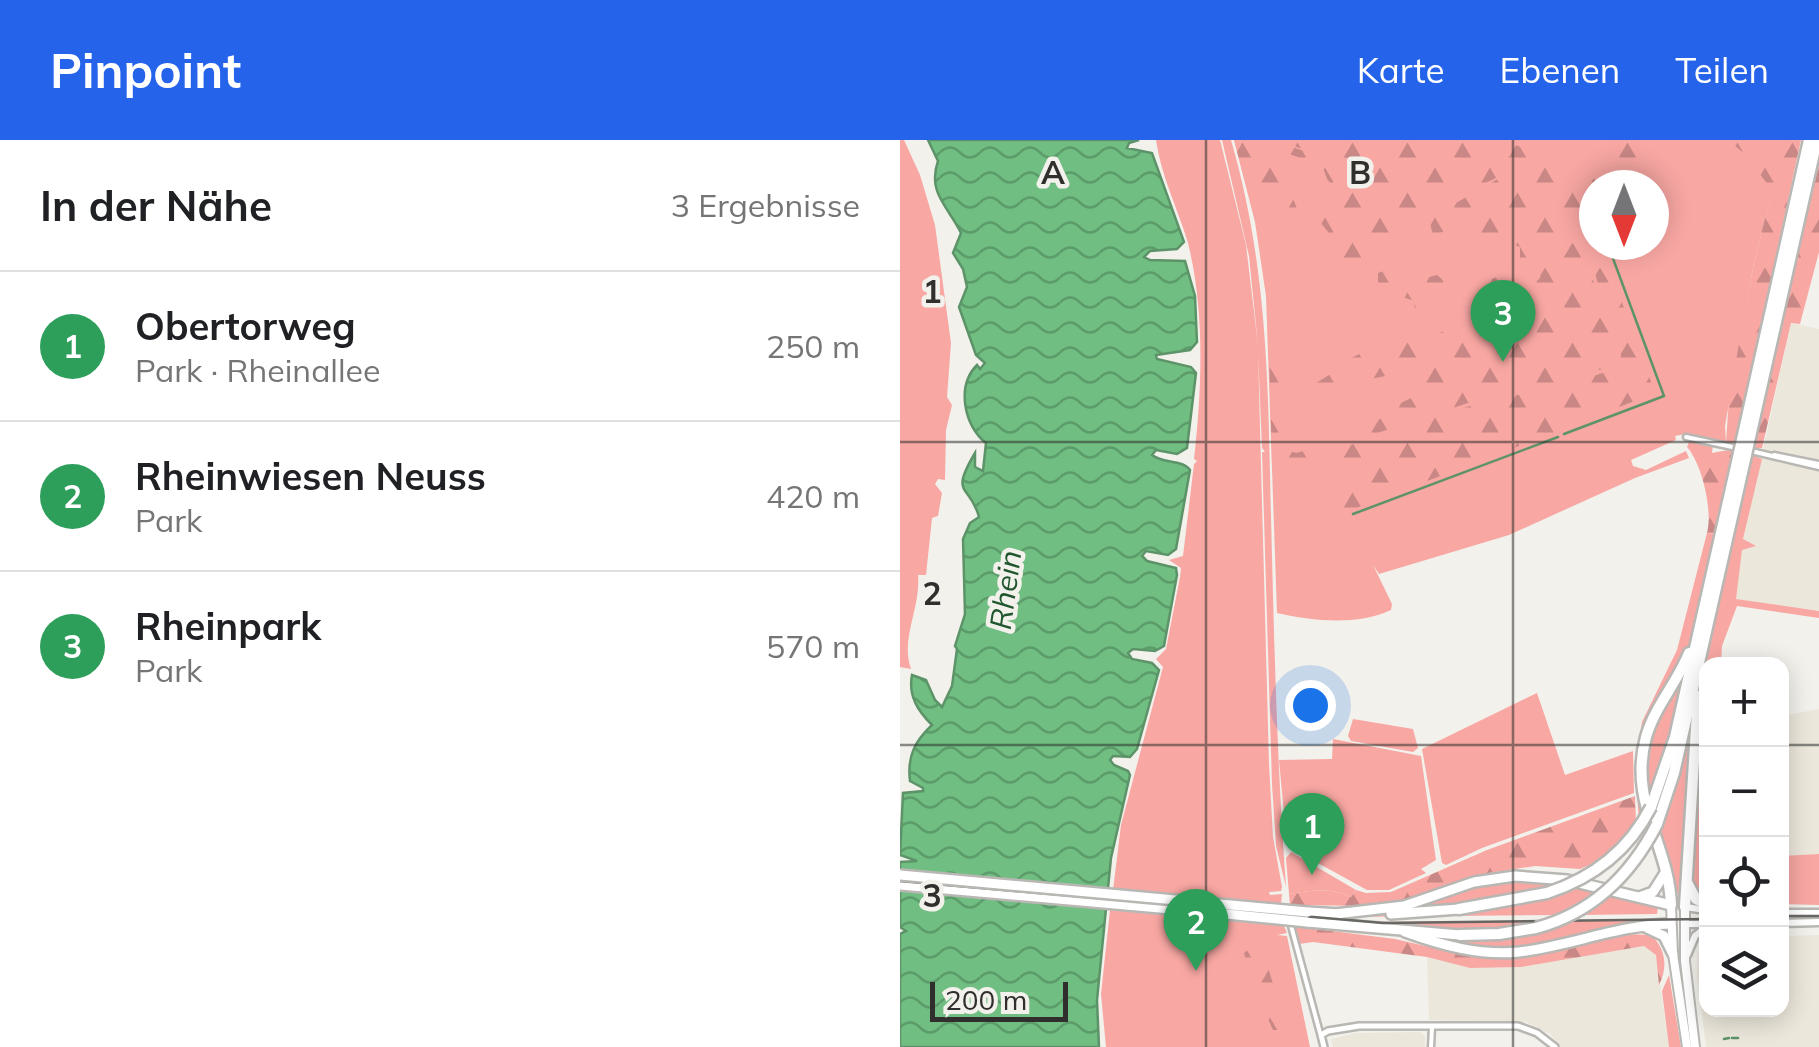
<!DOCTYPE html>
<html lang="de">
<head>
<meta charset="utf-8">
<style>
	:root { --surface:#fff; --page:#f6f6f6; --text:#202124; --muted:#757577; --line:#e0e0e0; --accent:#2563eb }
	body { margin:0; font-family:Mulish,sans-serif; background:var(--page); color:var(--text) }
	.controls { position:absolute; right:30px; bottom:30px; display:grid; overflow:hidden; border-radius:20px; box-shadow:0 5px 25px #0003 }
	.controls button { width:90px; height:90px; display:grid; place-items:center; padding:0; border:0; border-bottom:2px solid var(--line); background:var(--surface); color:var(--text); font:50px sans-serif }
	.compass { position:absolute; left:679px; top:30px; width:90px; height:90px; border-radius:50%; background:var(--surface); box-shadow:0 5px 25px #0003; rotate:180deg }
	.scale { position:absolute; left:30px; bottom:25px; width:138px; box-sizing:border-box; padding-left:10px; border:5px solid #302f2d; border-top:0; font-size:28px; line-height:35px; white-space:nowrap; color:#302f2d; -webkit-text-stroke:8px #f3f1ec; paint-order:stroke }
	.you { position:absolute; left:410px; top:565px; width:35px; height:35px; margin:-25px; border:8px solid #fff; border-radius:50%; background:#1a73e8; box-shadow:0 0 0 15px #1a73e833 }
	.badge { display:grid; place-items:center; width:65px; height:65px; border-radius:50%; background:var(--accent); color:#fff; font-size:32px; font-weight:700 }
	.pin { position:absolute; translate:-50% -82px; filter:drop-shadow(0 2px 5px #0008) }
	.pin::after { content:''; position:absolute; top:52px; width:35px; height:30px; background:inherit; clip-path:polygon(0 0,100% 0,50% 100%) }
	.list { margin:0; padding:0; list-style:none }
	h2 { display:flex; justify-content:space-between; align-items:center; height:130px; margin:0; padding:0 40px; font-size:42px }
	h2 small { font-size:32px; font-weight:400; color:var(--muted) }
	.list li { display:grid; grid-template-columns:65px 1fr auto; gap:30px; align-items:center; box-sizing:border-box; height:150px; padding:0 40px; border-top:2px solid var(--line) }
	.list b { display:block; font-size:38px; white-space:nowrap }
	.list p { margin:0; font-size:32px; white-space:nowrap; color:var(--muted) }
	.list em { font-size:32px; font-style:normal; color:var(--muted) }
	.icon { flex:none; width:55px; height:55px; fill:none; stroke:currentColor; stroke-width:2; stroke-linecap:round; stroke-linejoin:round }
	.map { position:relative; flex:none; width:919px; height:907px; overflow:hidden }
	header { display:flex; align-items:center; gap:60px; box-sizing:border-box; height:140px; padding:0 50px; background:var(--accent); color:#fff }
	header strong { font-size:48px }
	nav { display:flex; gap:55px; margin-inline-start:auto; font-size:35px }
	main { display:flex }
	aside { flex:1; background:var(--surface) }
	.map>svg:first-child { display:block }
	.built { fill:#ece7db }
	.green { fill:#f8a7a3; fill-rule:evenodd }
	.forest { fill:url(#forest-firs) }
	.water { fill:url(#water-waves); stroke:#5d9368; stroke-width:2.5 }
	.pier { fill:#f3f1ec }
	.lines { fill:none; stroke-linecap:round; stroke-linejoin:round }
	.stream { stroke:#5d9368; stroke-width:2.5 }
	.minor-casing { stroke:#b9b7b3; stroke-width:9 }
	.tertiary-casing { stroke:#b9b7b3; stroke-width:10 }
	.secondary-casing { stroke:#b9b7b3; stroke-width:11 }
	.primary-casing { stroke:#b9b7b3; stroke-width:12 }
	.trunk-casing { stroke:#b9b7b3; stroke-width:14 }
	.motorway-casing { stroke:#b9b7b3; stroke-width:15 }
	.minor { stroke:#fff; stroke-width:4 }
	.tertiary { stroke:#fff; stroke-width:5 }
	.secondary { stroke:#fff; stroke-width:6 }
	.primary { stroke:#fff; stroke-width:8 }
	.trunk { stroke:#fff; stroke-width:9 }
	.motorway { stroke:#fff; stroke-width:10 }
	.tram { stroke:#686764; stroke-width:2.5 }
	.trunk-bridge-casing { stroke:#b9b7b3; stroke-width:14; stroke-linecap:butt }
	.motorway-bridge-casing { stroke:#b9b7b3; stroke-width:15; stroke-linecap:butt }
	.trunk-bridge { stroke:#fff; stroke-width:9 }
	.motorway-bridge { stroke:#fff; stroke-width:10 }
	.grid { fill:none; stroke:#302f2d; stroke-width:2.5; stroke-opacity:0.55 }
	.labels { text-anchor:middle; stroke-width:9; stroke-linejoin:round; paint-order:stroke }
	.water-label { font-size:30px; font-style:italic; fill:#1f562e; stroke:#f3f1ec }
	.grid-label { font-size:32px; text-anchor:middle; font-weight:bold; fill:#302f2d; stroke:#f3f1ec; stroke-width:9; stroke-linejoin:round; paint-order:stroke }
</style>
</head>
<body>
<header>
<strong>Pinpoint</strong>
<nav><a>Karte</a><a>Ebenen</a><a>Teilen</a></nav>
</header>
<main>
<aside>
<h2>In der Nähe<small>3 Ergebnisse</small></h2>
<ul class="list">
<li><span class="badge" style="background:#2e9e5b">1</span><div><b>Obertorweg</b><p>Park · Rheinallee</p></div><em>250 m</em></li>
<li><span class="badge" style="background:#2e9e5b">2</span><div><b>Rheinwiesen Neuss</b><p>Park</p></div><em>420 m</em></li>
<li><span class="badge" style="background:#2e9e5b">3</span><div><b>Rheinpark</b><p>Park</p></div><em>570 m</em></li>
</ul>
</aside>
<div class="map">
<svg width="919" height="907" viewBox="0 0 919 907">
	<defs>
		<pattern id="forest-firs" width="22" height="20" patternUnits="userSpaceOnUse" patternTransform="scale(2.5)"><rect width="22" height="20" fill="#f8a7a3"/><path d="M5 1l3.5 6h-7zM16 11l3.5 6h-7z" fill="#c98885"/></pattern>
		<pattern id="water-waves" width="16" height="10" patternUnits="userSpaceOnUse" patternTransform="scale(2.5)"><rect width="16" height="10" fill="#70be81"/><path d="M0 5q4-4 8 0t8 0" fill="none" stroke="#5c9b6a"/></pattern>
	</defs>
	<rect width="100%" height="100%" fill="#f3f1ec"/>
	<!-- built -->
	<g class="built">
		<path d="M 891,183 L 919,189 L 919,471 L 835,459 L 843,400 Z"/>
		<path d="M 919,569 L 919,765 L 882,764 L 882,576 Z"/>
		<path d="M 919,795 L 919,907 L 806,907 L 797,835 L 799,805 L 806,798 L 806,870 L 882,870 L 882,796 Z"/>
		<path d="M 744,806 L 756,815 L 769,907 L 661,907 L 650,894 L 626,882 L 529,880 L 527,817 L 570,828 L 621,827 Z"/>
		<path d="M 520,892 L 525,896 L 525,907 L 433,907 L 431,899 L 456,893 Z"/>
	</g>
	<!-- green -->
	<g class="green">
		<path d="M 0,0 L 4,0 L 20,35 L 35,85 L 51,203 L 47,257 L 52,265 L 46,290 L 45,340 L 38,339 L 35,344 L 42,353 L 38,376 L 32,378 L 26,435 L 18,435 C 21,468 0,498 11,529 L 0,527 Z"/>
		<path d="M 256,0 L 320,0 L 346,105 L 358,205 L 349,116 L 322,0 L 331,0 C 368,127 368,245 371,376 C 374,500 377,623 386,747 L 376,706 L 372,644 L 362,312 L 365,312 L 362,308 L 358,212 L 369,624 L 373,697 L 382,747 L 381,751 L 369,752 L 370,755 L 382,754 L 381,764 L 213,750 L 221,685 L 263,527 L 256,519 L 266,509 L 280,437 L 281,428 L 269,420 L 283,416 L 294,324 L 297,321 L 294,319 C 302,248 305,172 288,103 C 278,69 261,36 256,0 Z"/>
		<path d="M 334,0 L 885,0 L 854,123 L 825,286 L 826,303 L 785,294 L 775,296 L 776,300 L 731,320 L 733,326 L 746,330 L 786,311 L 789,318 L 735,338 L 609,395 L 479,434 L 473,425 L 492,464 L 491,470 C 456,486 413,481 377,473 L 366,156 L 355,82 ZM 694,45 L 754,45 L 754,105 L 694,105 Z"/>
		<path d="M 852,315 L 862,319 L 843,399 L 856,406 L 842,410 L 836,459 L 919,471 L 919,478 L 837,466 L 822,506 L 821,524 L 806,524 L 806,752 L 798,756 L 791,738 L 800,551 Z"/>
		<path d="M 807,393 L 815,394 L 789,508 L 760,559 L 739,644 L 742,675 L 739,681 L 735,625 L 742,582 L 777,510 Z"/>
		<path d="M 788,526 L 776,579 L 748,665 C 739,600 757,579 788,526 Z"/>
		<path d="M 637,553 L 665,635 L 733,611 L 734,653 L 582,708 L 546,725 L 542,723 L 522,609 Z"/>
		<path d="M 793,566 L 783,758 L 779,757 L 757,695 L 771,658 Z"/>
		<path d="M 453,579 L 513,589 L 518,608 L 513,612 L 451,601 L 448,596 Z"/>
		<path d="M 433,599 L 521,616 L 536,720 L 521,729 L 526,733 L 489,750 L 467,750 L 387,706 L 379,620 L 432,619 Z"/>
		<path d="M 391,712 L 456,750 L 451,757 C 430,747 411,751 389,754 L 386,718 Z"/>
		<path d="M 919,714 L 919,765 L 882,764 L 882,716 Z"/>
		<path d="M 613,740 L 665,742 C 613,759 559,765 504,770 L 573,745 Z"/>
		<path d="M 680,745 L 701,751 L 660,775 L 442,777 C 522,773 603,776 680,745 Z"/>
		<path d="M 711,754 L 758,766 L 757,774 L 679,775 Z"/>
		<path d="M 210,770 L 384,786 L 387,793 L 377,795 L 387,796 L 410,907 L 206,907 L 201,854 Z"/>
		<path d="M 645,781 L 578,792 L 442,782 Z"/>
		<path d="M 668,781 L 756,781 C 702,787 650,811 596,809 C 573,809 550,802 527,796 L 578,798 Z"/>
		<path d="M 769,835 L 781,907 L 769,907 L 762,851 Z"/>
	</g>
	<!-- forest -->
	<g class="forest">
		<path d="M 334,0 L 372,0 L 473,35 L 378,0 L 601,0 L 635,12 C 591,44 567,58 511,49 L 523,53 L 528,60 L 515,97 L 502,103 L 498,116 C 482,121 471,132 455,137 L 432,126 L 433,119 L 438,119 L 445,108 L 436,99 L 428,111 L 426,107 L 428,92 L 420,82 L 439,54 L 427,39 L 422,25 L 380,11 L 382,32 L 398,71 L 394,77 L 384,81 L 361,67 L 352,68 Z"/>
		<path d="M 728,0 L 756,0 L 717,41 L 713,36 L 715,31 L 708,28 Z"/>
		<path d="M 827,0 L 901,0 L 835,306 L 826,303 L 829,258 L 854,123 L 872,50 L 844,13 Z"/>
		<path d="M 637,12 L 684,28 L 696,41 C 681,90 672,99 624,125 L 620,118 L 620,107 L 615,105 L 573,120 L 559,87 L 533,95 L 529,79 C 566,56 603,39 637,12 Z"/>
		<path d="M 919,24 L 919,112 L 900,184 L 891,183 L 862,308 L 853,309 Z"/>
		<path d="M 691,77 L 694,105 L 701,105 L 755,253 L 660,290 L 645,251 L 709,231 L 721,218 L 720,206 C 705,163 685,123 691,77 Z"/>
		<path d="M 673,103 L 686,108 L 691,135 L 719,207 L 719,217 L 714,225 L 643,249 L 580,259 L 420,312 L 421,316 L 385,322 L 389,311 L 397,313 L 469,288 L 497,265 L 513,257 L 501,233 L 408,251 L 408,248 L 429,235 L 433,226 L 500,196 L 505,188 L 515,190 L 522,197 L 584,181 C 591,167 585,154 592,139 C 610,131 614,137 627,149 L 640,138 L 641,125 Z"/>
		<path d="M 496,126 L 520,139 L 537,135 L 547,143 L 529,163 L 515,170 L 514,161 L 500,156 L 493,160 L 478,150 L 478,133 Z"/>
		<path d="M 369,213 L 378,213 L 380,309 L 386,311 L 376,323 L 372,322 Z"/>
		<path d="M 642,252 L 658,291 L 446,372 L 423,314 L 594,258 Z"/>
		<path d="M 790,300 L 813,304 L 812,313 L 834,309 L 815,394 L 807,393 C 813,370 802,324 787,307 Z"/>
		<path d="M 735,656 L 736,684 L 699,721 L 680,729 L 635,726 L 589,733 L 511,760 L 476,766 L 390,765 L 389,754 C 411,751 430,747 451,757 L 456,750 L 466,753 L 491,752 L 587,710 Z"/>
		<path d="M 392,786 L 495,799 L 569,816 L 600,819 L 630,817 L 726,794 L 751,795 C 766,809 768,827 759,845 L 756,815 L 744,806 L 621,827 L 570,828 L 527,817 L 413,802 L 399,804 Z"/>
		<path d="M 353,806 L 357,812 L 366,808 L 369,812 L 367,825 L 384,877 L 378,890 L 373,890 L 368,879 L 364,884 L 354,880 L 357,871 L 352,868 L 347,853 L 352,848 L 351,824 L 346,821 L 344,813 Z"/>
	</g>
	<!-- water -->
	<path class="water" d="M 28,0 L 239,0 L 229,3 L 227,8 L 252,13 L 284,102 L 277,109 L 250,111 L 244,117 L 250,120 L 285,121 L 295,156 L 297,202 L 290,210 L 256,215 L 257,219 L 291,227 L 296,233 L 287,308 L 277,314 L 256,310 L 252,315 C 263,324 282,319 290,330 L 276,409 L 268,415 L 246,411 L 242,416 L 247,421 L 276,428 L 277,435 L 264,506 L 255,511 L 233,509 L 228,513 L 232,519 L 252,523 L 259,530 L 237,609 L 230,617 L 213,616 L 210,620 L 214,625 L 228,631 L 230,635 L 211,718 L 197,860 L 199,907 L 0,907 L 0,794 L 6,791 L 0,787 L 0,722 L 17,721 L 0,715 L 3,653 L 23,651 L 23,648 L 10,641 C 7,616 15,601 32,585 C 18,571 8,556 12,535 L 26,540 L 35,560 L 42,567 L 52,546 L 57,509 L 55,506 L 65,474 L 63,399 L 70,383 L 79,377 C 70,343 49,357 75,313 L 75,327 L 83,331 L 86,303 C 64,286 56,246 77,225 L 80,229 L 85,223 L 76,215 L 59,167 L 67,147 L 63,129 L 53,113 L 61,93 C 48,66 27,53 38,21 Z"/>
	<!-- pier -->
	<path class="pier" d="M 0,729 L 214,749 L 211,769 L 0,750 Z"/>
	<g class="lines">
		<!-- stream -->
		<g class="stream">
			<path d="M 688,53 L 691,60"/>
			<path d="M 693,67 L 694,69"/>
			<path d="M 664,294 L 764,256 L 708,105"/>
			<path d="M 453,374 L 658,297"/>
			<path d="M 832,898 L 838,898"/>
			<path d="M 824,899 L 829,898"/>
		</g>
		<!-- minor casing -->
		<g class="minor-casing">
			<g id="minor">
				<path d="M 786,297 L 837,308"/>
				<path d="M 851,311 L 919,327"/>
				<path d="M 874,315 L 919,324"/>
				<path d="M 390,782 L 420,893"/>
				<path d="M 531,907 L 532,887"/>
			</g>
		</g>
		<!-- tertiary casing -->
		<g class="tertiary-casing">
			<path id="tertiary" d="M 424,907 L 421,895 L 428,891 L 459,886 L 618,886 L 637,893 L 655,907"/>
		</g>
		<!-- secondary casing -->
		<g class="secondary-casing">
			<g id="secondary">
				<path d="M 785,767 L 806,770"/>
				<path d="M 882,773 L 919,773"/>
				<path d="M 882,783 L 919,782"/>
				<path d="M 785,784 L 806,784"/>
				<path d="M 787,815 L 795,796 L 806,787"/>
			</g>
		</g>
		<!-- primary casing -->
		<g class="primary-casing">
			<g id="primary">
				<path d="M 771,765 L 773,814 L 787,907"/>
				<path d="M 785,767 L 785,821 L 795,907"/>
			</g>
		</g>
		<!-- trunk casing -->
		<g class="trunk-casing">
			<g id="trunk">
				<path d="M 0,745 L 316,773"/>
				<path d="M 739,757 L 753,752 L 765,733"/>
				<path d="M 408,772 L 440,774"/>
				<path d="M 435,774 L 504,766 L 574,742 L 615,736 L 667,740 L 771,765"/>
				<path d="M 491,774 L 559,769"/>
				<path d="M 407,782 L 560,795"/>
				<path d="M 747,788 L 764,796 L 773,814"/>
				<path d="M 505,792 C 541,805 580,816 619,812 C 670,806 718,785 770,784"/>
			</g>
		</g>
		<!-- motorway casing -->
		<g class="motorway-casing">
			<g id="motorway">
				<path d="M 841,304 L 909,0"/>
				<path d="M 848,306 L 917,0"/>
				<path d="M 751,667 L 775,597 L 839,313"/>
				<path d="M 757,684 L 774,633 L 846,315"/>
				<path d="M 788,744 L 796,759 L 806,764"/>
				<path d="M 771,765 C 769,705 728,662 746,597 C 755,566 777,543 789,513"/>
				<path d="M 785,767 L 798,556"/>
				<path d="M 559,769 L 647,753"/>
				<path d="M 560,795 L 599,794 L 636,788"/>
			</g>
		</g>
		<!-- minor -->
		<use href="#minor" class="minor"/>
		<!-- tertiary -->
		<use href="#tertiary" class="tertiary"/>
		<!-- secondary -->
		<use href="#secondary" class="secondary"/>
		<!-- primary -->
		<use href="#primary" class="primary"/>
		<!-- trunk -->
		<use href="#trunk" class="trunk"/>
		<!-- motorway -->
		<use href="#motorway" class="motorway"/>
		<!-- tram -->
		<g class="tram">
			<path d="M 0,741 L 483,783 L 806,779"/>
			<path d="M 882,776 L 919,776"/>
		</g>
		<!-- trunk-bridge casing -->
		<g class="trunk-bridge-casing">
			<g id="trunk-bridge">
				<path d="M 0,735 L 408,772"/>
				<path d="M 316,773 L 407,782"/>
			</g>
		</g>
		<!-- motorway-bridge casing -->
		<g class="motorway-bridge-casing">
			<g id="motorway-bridge">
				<path d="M 839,313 L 841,304"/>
				<path d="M 846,315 L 848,306"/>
				<path d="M 647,753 C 693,738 729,710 751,667"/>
				<path d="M 636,788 C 692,773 731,735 757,684"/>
			</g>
		</g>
		<!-- trunk-bridge -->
		<use href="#trunk-bridge" class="trunk-bridge"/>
		<!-- motorway-bridge -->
		<use href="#motorway-bridge" class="motorway-bridge"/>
	</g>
	<!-- grid -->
	<path class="grid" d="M 306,0 L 306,907M 613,0 L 613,907M 0,302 L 919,302M 0,605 L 806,605M 882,605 L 919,605"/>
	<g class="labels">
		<!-- water labels -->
		<g class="water-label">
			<text transform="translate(106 450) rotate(-82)" y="10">Rhein</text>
		</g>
	</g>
	<g class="grid-label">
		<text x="153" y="44">A</text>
		<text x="460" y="44">B</text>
		<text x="32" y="163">1</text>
		<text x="32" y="465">2</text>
		<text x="32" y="767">3</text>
	</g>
</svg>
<div class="controls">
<button>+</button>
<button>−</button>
<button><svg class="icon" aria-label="locate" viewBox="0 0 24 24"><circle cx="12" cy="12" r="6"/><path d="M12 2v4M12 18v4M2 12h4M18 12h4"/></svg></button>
<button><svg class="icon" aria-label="layers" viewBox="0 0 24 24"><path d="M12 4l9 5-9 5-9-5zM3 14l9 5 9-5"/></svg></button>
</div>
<svg class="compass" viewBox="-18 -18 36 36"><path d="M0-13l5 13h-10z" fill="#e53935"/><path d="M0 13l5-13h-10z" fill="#757577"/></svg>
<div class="scale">200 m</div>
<div class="you"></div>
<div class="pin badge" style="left:412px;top:735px;background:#2e9e5b">1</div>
<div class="pin badge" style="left:296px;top:831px;background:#2e9e5b">2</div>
<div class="pin badge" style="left:603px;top:222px;background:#2e9e5b">3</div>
</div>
</main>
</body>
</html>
